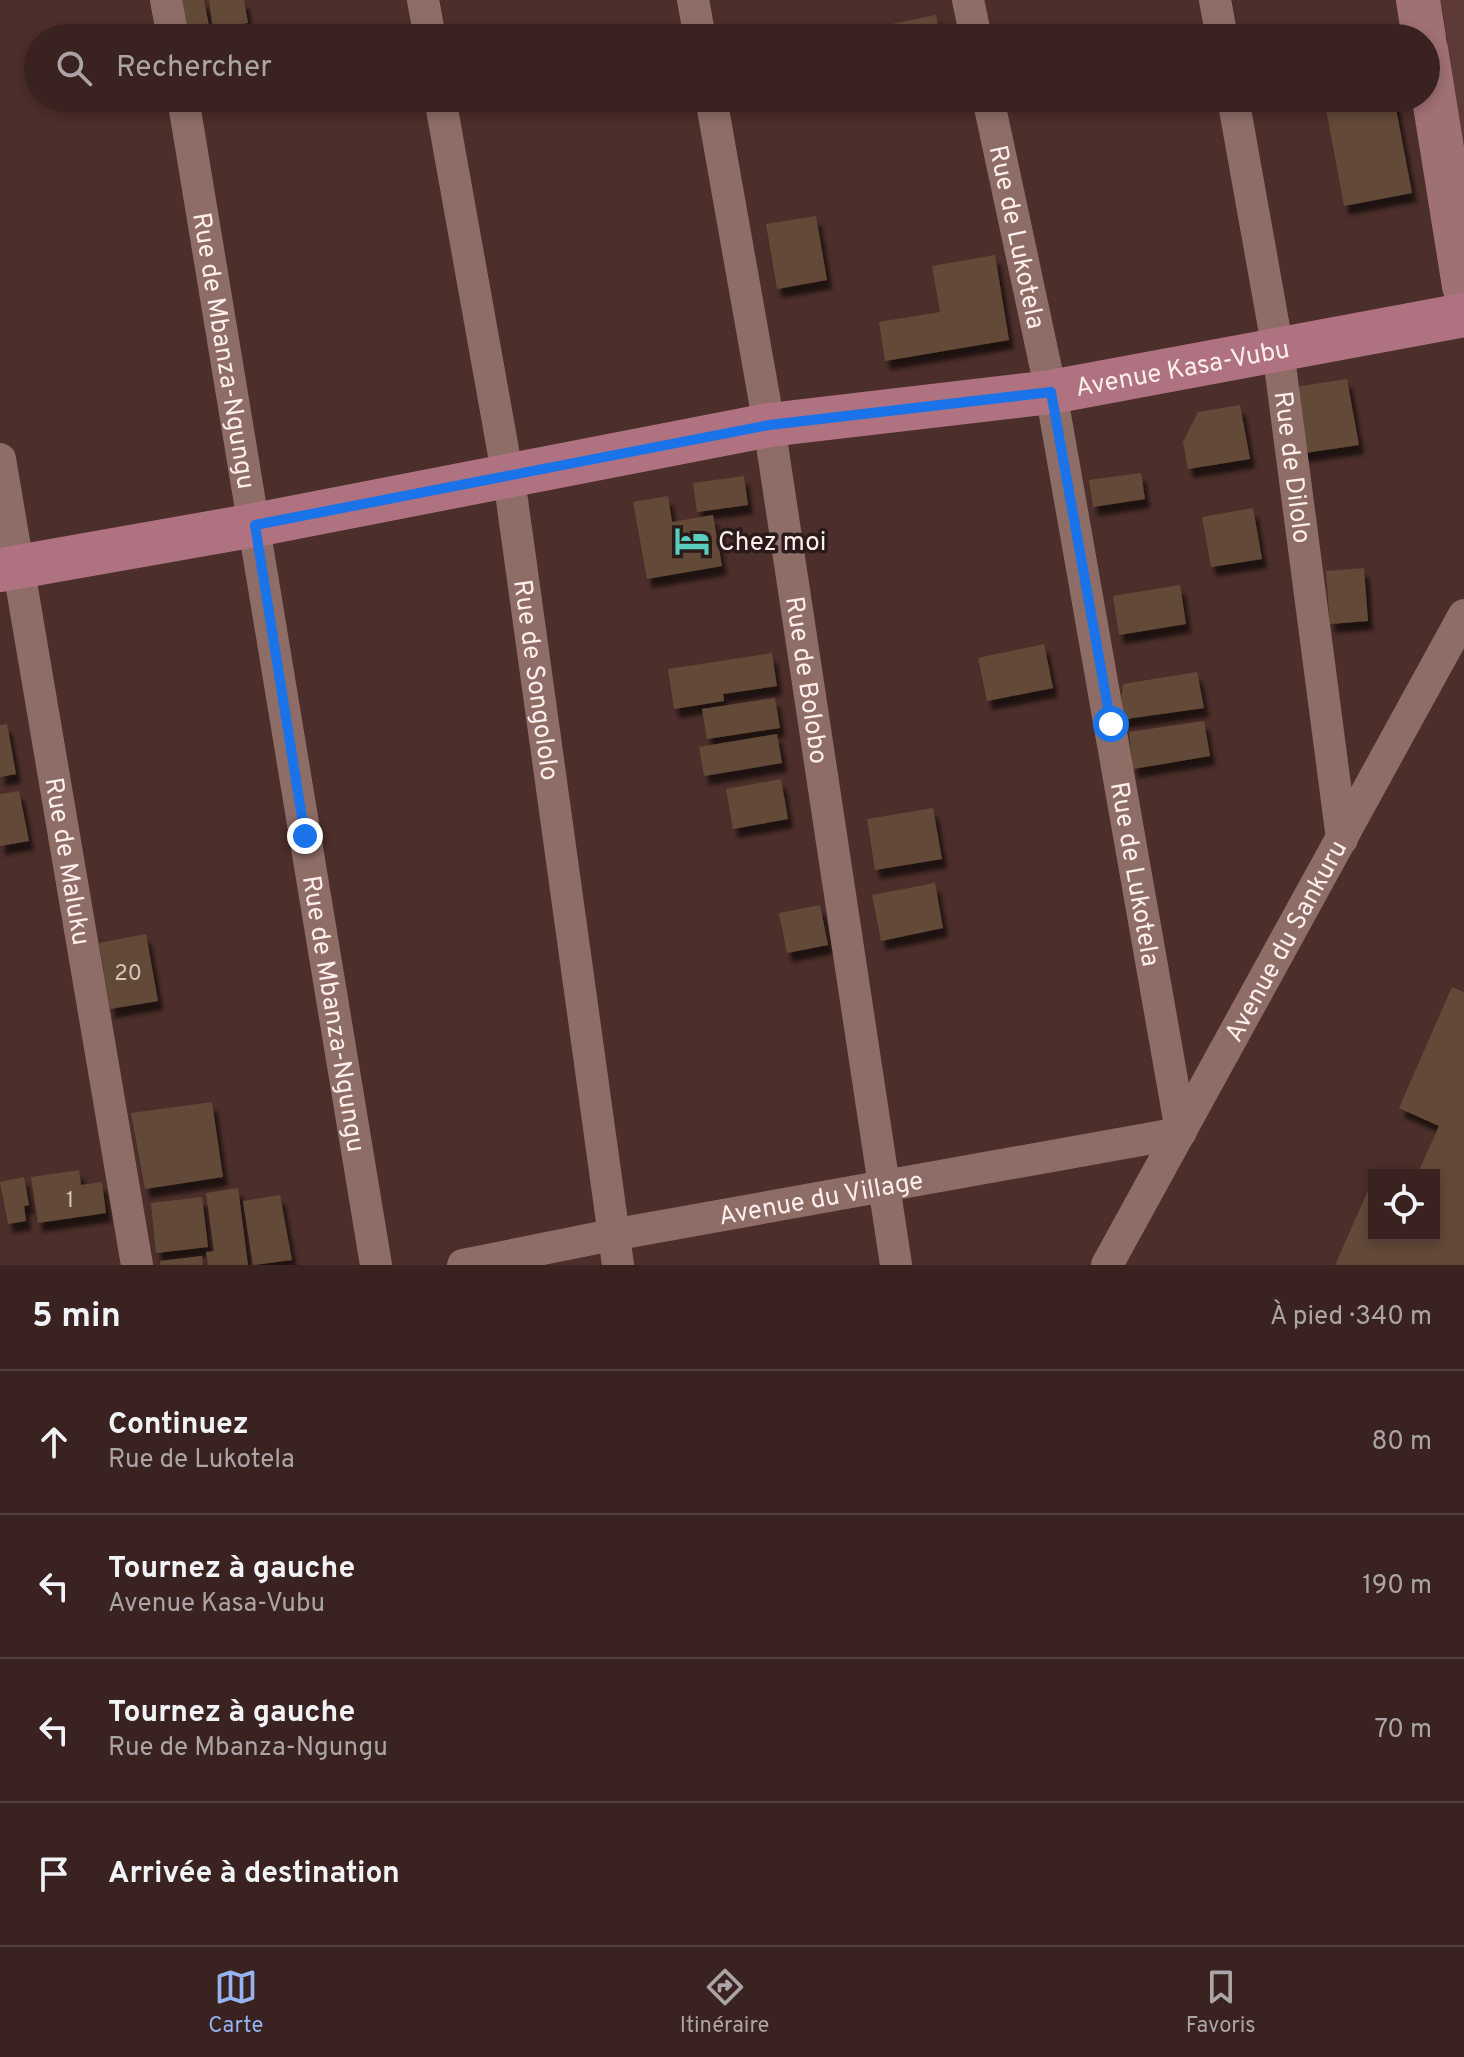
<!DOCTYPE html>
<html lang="fr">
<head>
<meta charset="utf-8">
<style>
	:root { --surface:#392220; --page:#442f2d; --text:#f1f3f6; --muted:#aba4a5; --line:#533f3e; --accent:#95b2f1 }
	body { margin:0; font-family:Overpass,sans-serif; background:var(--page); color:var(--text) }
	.controls { position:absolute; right:24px; bottom:24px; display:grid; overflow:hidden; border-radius:0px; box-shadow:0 4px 12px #0003 }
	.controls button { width:72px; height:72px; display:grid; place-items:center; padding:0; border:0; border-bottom:2px solid var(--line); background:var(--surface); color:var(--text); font:40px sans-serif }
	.stop { position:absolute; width:24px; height:24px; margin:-18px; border:6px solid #1a73e8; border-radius:50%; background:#fff }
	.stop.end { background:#1a73e8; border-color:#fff; box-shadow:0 2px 8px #0008 }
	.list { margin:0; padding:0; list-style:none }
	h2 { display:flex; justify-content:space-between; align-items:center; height:104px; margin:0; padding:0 32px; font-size:34px }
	h2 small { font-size:26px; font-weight:400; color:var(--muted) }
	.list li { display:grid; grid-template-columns:52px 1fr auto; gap:24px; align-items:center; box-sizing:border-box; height:144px; padding:0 32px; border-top:2px solid var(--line) }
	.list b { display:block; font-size:30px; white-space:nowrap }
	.list p { margin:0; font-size:26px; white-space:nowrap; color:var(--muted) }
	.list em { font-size:26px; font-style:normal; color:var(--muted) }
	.icon { flex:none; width:44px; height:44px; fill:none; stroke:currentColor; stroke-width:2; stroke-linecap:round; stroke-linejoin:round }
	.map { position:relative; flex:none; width:1464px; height:1265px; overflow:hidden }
	.search { position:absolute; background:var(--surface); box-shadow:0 4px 12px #0003; left:24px; right:24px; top:24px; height:88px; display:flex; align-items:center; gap:20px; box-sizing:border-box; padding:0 28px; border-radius:44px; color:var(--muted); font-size:30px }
	.sheet { height:680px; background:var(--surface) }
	nav { display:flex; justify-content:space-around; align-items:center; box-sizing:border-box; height:112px; border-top:2px solid var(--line); background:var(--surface); font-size:22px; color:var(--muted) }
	nav a { display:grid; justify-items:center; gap:4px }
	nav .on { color:var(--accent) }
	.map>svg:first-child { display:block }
	.built { fill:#5d3a35 }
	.building { fill:#634a37; filter:url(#shadow) }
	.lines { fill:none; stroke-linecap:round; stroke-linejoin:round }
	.street { stroke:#8f6d67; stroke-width:32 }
	.secondary { stroke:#9f7074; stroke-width:44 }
	.primary { stroke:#af7280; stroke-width:44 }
	.route { stroke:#1a73e8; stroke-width:10 }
	.labels { text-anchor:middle; stroke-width:7; stroke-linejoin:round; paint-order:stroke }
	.number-label { font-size:22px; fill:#d7c5be }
	.street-label { font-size:26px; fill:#feeeeb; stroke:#281b19 }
	.poi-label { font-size:26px; fill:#feeeeb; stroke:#281b19; text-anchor:start }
</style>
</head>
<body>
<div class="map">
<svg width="1464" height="1265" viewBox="0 0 1464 1265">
	<defs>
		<filter id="shadow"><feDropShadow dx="5" dy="9" stdDeviation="2" flood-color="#0009"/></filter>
	</defs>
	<rect width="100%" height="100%" fill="#4c2e2a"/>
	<!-- built -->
	<path class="built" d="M 1441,0 L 1464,0 L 1464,150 Z"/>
	<!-- building -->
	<g class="building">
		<path d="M 176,0 L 204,0 L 211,37 L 182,38 Z"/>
		<path d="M 209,0 L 244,0 L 248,23 L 213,28 Z"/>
		<path d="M 936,15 L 940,38 L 855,38 L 853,32 Z"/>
		<path d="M 1324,98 L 1394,98 L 1412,193 L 1344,206 Z"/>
		<path d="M 816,216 L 827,280 L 777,289 L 766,224 Z"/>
		<path d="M 995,255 L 1009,340 L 885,361 L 879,322 L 940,312 L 932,266 Z"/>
		<path d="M 1347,379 L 1359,445 L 1298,454 L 1289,388 Z"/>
		<path d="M 1240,405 L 1250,459 L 1188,469 L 1183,442 L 1198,412 Z"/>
		<path d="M 1141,473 L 1145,499 L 1093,507 L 1089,480 Z"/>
		<path d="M 744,476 L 748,505 L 697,512 L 693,483 Z"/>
		<path d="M 668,496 L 672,522 L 713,515 L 722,566 L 647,579 L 633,502 Z"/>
		<path d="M 1253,508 L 1262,559 L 1211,567 L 1202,517 Z"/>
		<path d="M 1364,568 L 1368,621 L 1330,624 L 1326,571 Z"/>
		<path d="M 1180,585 L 1186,624 L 1119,635 L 1113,596 Z"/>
		<path d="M 1044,644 L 1053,688 L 987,701 L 978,658 Z"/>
		<path d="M 772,653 L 777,686 L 723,694 L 724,701 L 674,709 L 668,669 Z"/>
		<path d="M 1197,672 L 1204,708 L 1119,720 L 1123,684 Z"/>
		<path d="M 775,698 L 780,728 L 707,739 L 702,709 Z"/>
		<path d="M 1204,721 L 1210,756 L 1133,769 L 1129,732 Z"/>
		<path d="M 7,724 L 16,774 L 0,777 L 0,725 Z"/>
		<path d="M 777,734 L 782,763 L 704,776 L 699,747 Z"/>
		<path d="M 781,779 L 788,819 L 733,829 L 726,789 Z"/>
		<path d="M 19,791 L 29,841 L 0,846 L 0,794 Z"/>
		<path d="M 933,808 L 942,859 L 875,870 L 867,819 Z"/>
		<path d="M 935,883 L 943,928 L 881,941 L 872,895 Z"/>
		<path d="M 820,905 L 828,945 L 787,953 L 779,913 Z"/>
		<path d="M 146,934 L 158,1001 L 110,1009 L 99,943 Z"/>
		<path d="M 1452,987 L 1464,992 L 1464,1265 L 1335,1265 L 1374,1177 L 1374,1235 L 1434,1235 L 1434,1175 L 1417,1175 L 1439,1126 L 1399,1108 Z"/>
		<path d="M 212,1102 L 223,1177 L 145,1189 L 131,1113 Z"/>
		<path d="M 79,1170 L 81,1185 L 102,1182 L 106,1213 L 38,1223 L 31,1177 Z"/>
		<path d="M 24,1177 L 29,1205 L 24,1206 L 26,1221 L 8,1224 L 0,1182 Z"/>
		<path d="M 238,1188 L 248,1265 L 208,1265 L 206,1252 L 214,1251 L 206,1193 Z"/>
		<path d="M 280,1195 L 292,1260 L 253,1265 L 243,1201 Z"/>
		<path d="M 202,1197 L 208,1247 L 156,1253 L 151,1203 Z"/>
		<path d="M 202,1256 L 203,1265 L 160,1265 L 160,1261 Z"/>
	</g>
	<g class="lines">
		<!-- street -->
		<g class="street">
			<path d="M 166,0 L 173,38"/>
			<path d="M 423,0 L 430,38"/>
			<path d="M 693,0 L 700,38"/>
			<path d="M 968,0 L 976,38"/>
			<path d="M 1215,0 L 1222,38"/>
			<path id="s1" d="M 183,98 L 376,1265"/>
			<path id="s2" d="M 440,98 L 512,500 L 618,1265"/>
			<path id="s3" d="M 711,98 L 769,425 L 896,1265"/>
			<path id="s4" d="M 988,98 L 1051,392 L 1181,1131"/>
			<path id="s5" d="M 1233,98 L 1278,350 L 1342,839"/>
			<path id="s6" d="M 0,459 L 137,1265"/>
			<path id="s7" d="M 463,1265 L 612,1235 L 1180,1133"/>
			<path id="s8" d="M 1107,1265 L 1464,615"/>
		</g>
		<!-- secondary -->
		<g class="secondary">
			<path d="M 1418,0 L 1424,38"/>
			<path d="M 1426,49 L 1464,286"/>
		</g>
		<!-- primary -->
		<path class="primary" id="s9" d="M 0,570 L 255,525 L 769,425 L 1051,392 L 1464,315"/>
	</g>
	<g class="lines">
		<!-- route -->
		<path class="route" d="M 305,836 L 255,525 L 769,425 L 1051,392 L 1111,724"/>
	</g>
	<!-- icons -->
	<defs>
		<g id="hotel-bare" transform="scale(2.76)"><path d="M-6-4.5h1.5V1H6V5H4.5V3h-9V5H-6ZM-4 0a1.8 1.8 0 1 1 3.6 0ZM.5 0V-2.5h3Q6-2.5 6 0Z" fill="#59cebe" stroke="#281b19" stroke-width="2.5" paint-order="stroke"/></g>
	</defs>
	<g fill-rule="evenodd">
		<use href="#hotel-bare" x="692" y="541"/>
	</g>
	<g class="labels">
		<!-- number labels -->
		<g class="number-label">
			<text x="128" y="980">20</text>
			<text x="70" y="1207">1</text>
		</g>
		<!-- street labels -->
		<g class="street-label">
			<text dy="9" stroke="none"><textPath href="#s4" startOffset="142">Rue de Lukotela</textPath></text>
			<text dy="9" stroke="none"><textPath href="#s1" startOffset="256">Rue de Mbanza-Ngungu</textPath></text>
			<text dy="9" stroke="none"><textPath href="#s9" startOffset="1200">Avenue Kasa-Vubu</textPath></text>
			<text dy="9" stroke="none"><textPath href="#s5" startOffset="374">Rue de Dilolo</textPath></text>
			<text dy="9" stroke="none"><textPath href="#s2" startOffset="590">Rue de Songololo</textPath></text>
			<text dy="9" stroke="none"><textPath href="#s3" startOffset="590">Rue de Bolobo</textPath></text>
			<text dy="9" stroke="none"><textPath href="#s6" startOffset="408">Rue de Maluku</textPath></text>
			<text dy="9" stroke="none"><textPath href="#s4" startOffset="790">Rue de Lukotela</textPath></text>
			<text dy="9" stroke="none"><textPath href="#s8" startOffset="370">Avenue du Sankuru</textPath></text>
			<text dy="9" stroke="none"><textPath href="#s1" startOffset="928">Rue de Mbanza-Ngungu</textPath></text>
			<text dy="9" stroke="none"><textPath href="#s7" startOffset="364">Avenue du Village</textPath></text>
		</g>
		<!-- poi labels -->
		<g class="poi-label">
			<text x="718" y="550">Chez moi</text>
		</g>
	</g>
</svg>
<div class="controls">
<button><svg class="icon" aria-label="locate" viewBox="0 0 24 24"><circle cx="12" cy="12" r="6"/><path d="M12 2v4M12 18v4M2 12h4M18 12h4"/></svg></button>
</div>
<div class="stop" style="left:1111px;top:724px"></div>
<div class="stop end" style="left:305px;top:836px"></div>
<div class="search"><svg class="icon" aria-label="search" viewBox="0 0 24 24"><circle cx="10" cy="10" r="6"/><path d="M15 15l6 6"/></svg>Rechercher</div>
</div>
<section class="sheet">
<h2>5 min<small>À pied · 340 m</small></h2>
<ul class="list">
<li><svg class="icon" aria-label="ahead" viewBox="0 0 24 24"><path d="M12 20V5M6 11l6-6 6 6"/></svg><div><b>Continuez</b><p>Rue de Lukotela</p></div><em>80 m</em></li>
<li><svg class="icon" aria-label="left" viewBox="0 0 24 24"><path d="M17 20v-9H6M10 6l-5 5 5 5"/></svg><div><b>Tournez à gauche</b><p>Avenue Kasa-Vubu</p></div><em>190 m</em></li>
<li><svg class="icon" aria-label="left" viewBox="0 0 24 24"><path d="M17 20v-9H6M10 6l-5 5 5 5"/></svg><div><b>Tournez à gauche</b><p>Rue de Mbanza-Ngungu</p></div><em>70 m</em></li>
<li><svg class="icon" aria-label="arrive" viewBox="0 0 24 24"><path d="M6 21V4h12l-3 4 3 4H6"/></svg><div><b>Arrivée à destination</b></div></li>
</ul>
</section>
<nav>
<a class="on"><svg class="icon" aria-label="map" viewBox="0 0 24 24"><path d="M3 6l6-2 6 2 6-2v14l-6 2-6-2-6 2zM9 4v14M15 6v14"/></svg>Carte</a>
<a><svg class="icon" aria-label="directions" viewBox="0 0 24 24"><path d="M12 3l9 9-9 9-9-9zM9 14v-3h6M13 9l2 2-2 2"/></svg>Itinéraire</a>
<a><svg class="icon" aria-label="saved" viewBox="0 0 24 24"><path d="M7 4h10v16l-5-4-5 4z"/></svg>Favoris</a>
</nav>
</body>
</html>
